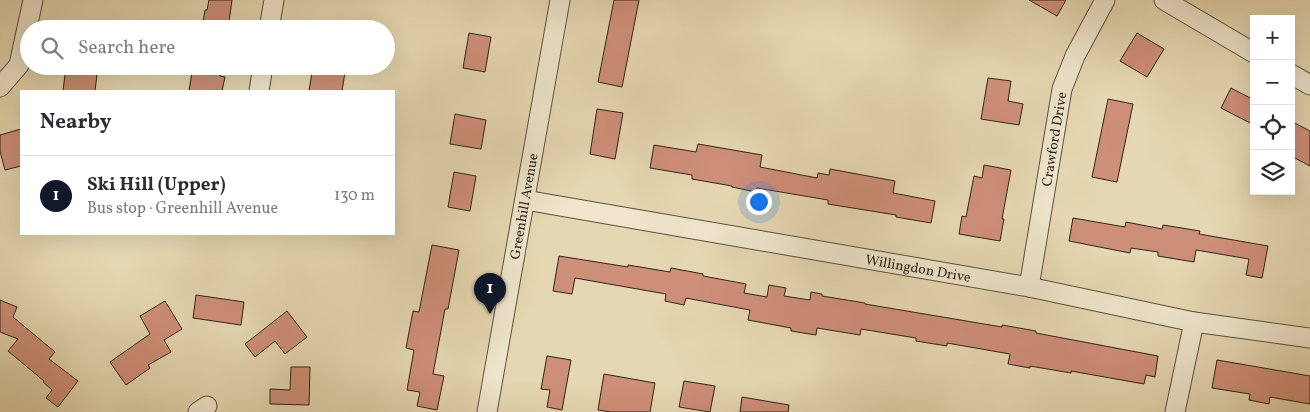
<!DOCTYPE html>
<html lang="en">
<head>
<meta charset="utf-8">
<style>
	:root { --surface:#fff; --page:#f2f2f3; --text:#2b2b33; --muted:#7c7c81; --line:#e1e1e2; --accent:#111827 }
	body { margin:0; font-family:Vollkorn,serif; background:var(--page); color:var(--text) }
	.controls { position:absolute; right:15px; top:15px; display:grid; overflow:hidden; border-radius:0px; box-shadow:0 5px 20px #0002 }
	.controls button { width:45px; height:45px; display:grid; place-items:center; padding:0; border:0; border-bottom:1px solid var(--line); background:var(--surface); color:var(--text); font:25px sans-serif }
	.you { position:absolute; left:758px; top:201px; width:18px; height:18px; margin:-12px; border:4px solid #fff; border-radius:50%; background:#1a73e8; box-shadow:0 0 0 8px #1a73e833 }
	.badge { display:grid; place-items:center; width:32px; height:32px; border-radius:50%; background:var(--accent); color:#fff; font-size:16px; font-weight:700 }
	.pin { position:absolute; translate:-50% -41px; filter:drop-shadow(0 1px 2px #0008) }
	.pin::after { content:''; position:absolute; top:26px; width:18px; height:15px; background:inherit; clip-path:polygon(0 0,100% 0,50% 100%) }
	.list { margin:0; padding:0; list-style:none }
	h2 { display:flex; justify-content:space-between; align-items:center; height:65px; margin:0; padding:0 20px; font-size:21px }
	h2 small { font-size:16px; font-weight:400; color:var(--muted) }
	.list li { display:grid; grid-template-columns:32px 1fr auto; gap:15px; align-items:center; box-sizing:border-box; height:80px; padding:0 20px; border-top:1px solid var(--line) }
	.list b { display:block; font-size:19px; white-space:nowrap }
	.list p { margin:0; font-size:16px; white-space:nowrap; color:var(--muted) }
	.list em { font-size:16px; font-style:normal; color:var(--muted) }
	.icon { flex:none; width:28px; height:28px; fill:none; stroke:currentColor; stroke-width:2; stroke-linecap:round; stroke-linejoin:round }
	.map { position:relative; flex:none; width:1310px; height:412px; overflow:hidden }
	.search { position:absolute; background:var(--surface); box-shadow:0 5px 20px #0002; left:20px; top:20px; width:375px; height:55px; display:flex; align-items:center; gap:12px; box-sizing:border-box; padding:0 18px; border-radius:28px; color:var(--muted); font-size:19px }
	.panel { position:absolute; background:var(--surface); box-shadow:0 5px 20px #0002; left:20px; top:90px; width:375px; height:145px; border-radius:0px }
	.map>svg:first-child { display:block }
	.building { fill:#ce8f78; stroke:#2e2418 }
	.lines { fill:none; stroke-linecap:round; stroke-linejoin:round }
	.street-casing { stroke:#5c513e; stroke-width:21 }
	.street { stroke:#eee5cc; stroke-width:19 }
	.labels { text-anchor:middle; stroke-width:4; stroke-linejoin:round; paint-order:stroke }
	.street-label { font-size:14px; fill:#2e2418; stroke:#eee5cc }
</style>
</head>
<body>
<div class="map">
<svg width="1310" height="412" viewBox="0 0 1310 412">
	<rect width="100%" height="100%" fill="#e5d7b1"/>
	<filter id="stains"><feTurbulence type="fractalNoise" baseFrequency=".004" numOctaves="4"/><feColorMatrix values="0 0 0 0 .2 0 0 0 0 .09 0 0 0 0 .02 0 0 0 .5 -.17"/></filter>
	<radialGradient id="worn" r=".72"><stop offset=".6" stop-color="#630" stop-opacity="0"/><stop offset="1" stop-color="#630" stop-opacity=".3"/></radialGradient>
	<!-- building -->
	<g class="building">
		<path d="M 209,0 L 232,0 L 228,29 L 202,29 L 205,10 L 207,10 Z"/>
		<path d="M 614,0 L 639,0 L 622,87 L 598,82 Z"/>
		<path d="M 1029,0 L 1066,0 L 1057,16 Z"/>
		<path d="M 469,33 L 491,37 L 485,72 L 463,68 Z"/>
		<path d="M 1137,33 L 1164,49 L 1147,77 L 1120,61 Z"/>
		<path d="M 66,66 L 98,66 L 95,91 L 63,91 Z"/>
		<path d="M 193,66 L 221,66 L 220,76 L 225,77 L 222,91 L 189,91 Z"/>
		<path d="M 313,66 L 346,66 L 342,91 L 309,91 Z"/>
		<path d="M 988,78 L 1011,81 L 1008,101 L 1023,104 L 1019,125 L 981,119 Z"/>
		<path d="M 1231,88 L 1254,100 L 1254,125 L 1221,108 Z"/>
		<path d="M 1108,99 L 1133,104 L 1117,182 L 1092,177 Z"/>
		<path d="M 597,109 L 623,113 L 615,159 L 590,154 Z"/>
		<path d="M 455,114 L 486,120 L 481,149 L 450,144 Z"/>
		<path d="M 1291,121 L 1310,131 L 1310,166 L 1291,156 Z"/>
		<path d="M 21,129 L 21,166 L 5,170 L 0,151 L 0,135 Z"/>
		<path d="M 698,144 L 762,155 L 760,167 L 817,178 L 818,173 L 829,175 L 830,169 L 895,181 L 893,193 L 935,201 L 931,223 L 896,217 L 896,215 L 828,204 L 828,200 L 757,188 L 756,192 L 732,187 L 732,186 L 692,179 L 692,175 L 650,168 L 654,145 L 696,152 Z"/>
		<path d="M 984,165 L 1011,170 L 1002,219 L 1004,219 L 1000,241 L 959,234 L 962,216 L 966,217 L 974,176 L 982,178 Z"/>
		<path d="M 454,172 L 476,176 L 470,211 L 448,207 Z"/>
		<path d="M 1073,218 L 1125,227 L 1126,222 L 1162,229 L 1163,225 L 1200,231 L 1199,234 L 1268,246 L 1262,278 L 1246,275 L 1249,259 L 1196,250 L 1194,262 L 1158,256 L 1158,252 L 1131,248 L 1130,253 L 1069,241 Z"/>
		<path d="M 432,245 L 459,250 L 448,309 L 445,309 L 433,374 L 444,376 L 437,410 L 417,406 L 420,392 L 407,390 L 414,350 L 406,348 L 413,311 L 419,312 Z"/>
		<path d="M 559,256 L 628,267 L 628,265 L 670,272 L 671,268 L 703,274 L 703,276 L 746,284 L 744,293 L 767,297 L 769,285 L 786,288 L 784,296 L 810,300 L 811,292 L 822,294 L 822,296 L 865,303 L 865,304 L 1002,327 L 1002,325 L 1036,331 L 1036,333 L 1158,356 L 1155,377 L 1146,375 L 1144,384 L 1071,371 L 1071,373 L 1030,366 L 1030,368 L 1008,364 L 1010,354 L 947,343 L 947,346 L 916,341 L 916,338 L 861,329 L 860,335 L 817,328 L 816,335 L 791,331 L 791,328 L 748,320 L 750,310 L 686,298 L 684,305 L 665,301 L 666,294 L 575,278 L 572,294 L 553,291 Z"/>
		<path d="M 196,295 L 244,302 L 241,325 L 193,318 Z"/>
		<path d="M 0,300 L 17,307 L 13,317 L 55,352 L 49,359 L 78,381 L 58,407 L 46,398 L 52,390 L 43,382 L 44,381 L 8,351 L 18,339 L 0,332 Z"/>
		<path d="M 165,301 L 182,329 L 164,340 L 171,352 L 148,365 L 150,368 L 126,385 L 110,362 L 150,334 L 140,316 Z"/>
		<path d="M 287,311 L 307,337 L 285,354 L 275,341 L 255,357 L 245,344 Z"/>
		<path d="M 547,356 L 571,360 L 562,410 L 547,407 L 550,390 L 541,389 Z"/>
		<path d="M 1217,360 L 1310,376 L 1310,404 L 1270,397 L 1269,404 L 1249,400 L 1250,394 L 1212,388 Z"/>
		<path d="M 291,367 L 310,367 L 309,405 L 270,404 L 270,389 L 290,390 Z"/>
		<path d="M 604,374 L 655,383 L 650,412 L 611,412 L 598,410 Z"/>
		<path d="M 684,381 L 715,386 L 710,412 L 679,407 Z"/>
		<path d="M 742,397 L 789,405 L 788,412 L 740,412 Z"/>
	</g>
	<g class="lines">
		<!-- street casing -->
		<g class="street-casing">
			<g id="street">
				<path d="M 1164,0 L 1254,53"/>
				<path d="M 269,29 L 274,0"/>
				<path d="M 1291,74 L 1310,85"/>
				<path d="M 0,87 L 19,65 L 33,0"/>
				<path d="M 259,91 L 263,66"/>
				<path id="s1" d="M 525,200 L 1029,287 L 1194,322 L 1310,338"/>
				<path id="s2" d="M 1029,287 L 1062,89 L 1075,56 L 1105,0"/>
				<path d="M 198,412 L 207,406"/>
				<path id="s3" d="M 487,412 L 560,0"/>
				<path d="M 1175,412 L 1194,322"/>
			</g>
		</g>
		<!-- street -->
		<use href="#street" class="street"/>
	</g>
	<g class="labels">
		<!-- street labels -->
		<g class="street-label">
			<text dy="5" stroke="none"><textPath href="#s2" startOffset="150">Crawford Drive</textPath></text>
			<text dy="5" stroke="none"><textPath href="#s3" startOffset="209">Greenhill Avenue</textPath></text>
			<text dy="5" stroke="none"><textPath href="#s1" startOffset="399">Willingdon Drive</textPath></text>
		</g>
	</g>
	<rect width="100%" height="100%" filter="url(#stains)"/>
	<rect width="100%" height="100%" fill="url(#worn)"/>
</svg>
<div class="controls">
<button>+</button>
<button>−</button>
<button><svg class="icon" aria-label="locate" viewBox="0 0 24 24"><circle cx="12" cy="12" r="6"/><path d="M12 2v4M12 18v4M2 12h4M18 12h4"/></svg></button>
<button><svg class="icon" aria-label="layers" viewBox="0 0 24 24"><path d="M12 4l9 5-9 5-9-5zM3 14l9 5 9-5"/></svg></button>
</div>
<div class="you"></div>
<div class="pin badge" style="left:490px;top:314px">1</div>
<div class="search"><svg class="icon" aria-label="search" viewBox="0 0 24 24"><circle cx="10" cy="10" r="6"/><path d="M15 15l6 6"/></svg>Search here</div>
<section class="panel">
<h2>Nearby<small></small></h2>
<ul class="list">
<li><span class="badge">1</span><div><b>Ski Hill (Upper)</b><p>Bus stop · Greenhill Avenue</p></div><em>130 m</em></li>
</ul>
</section>
</div>
</body>
</html>
